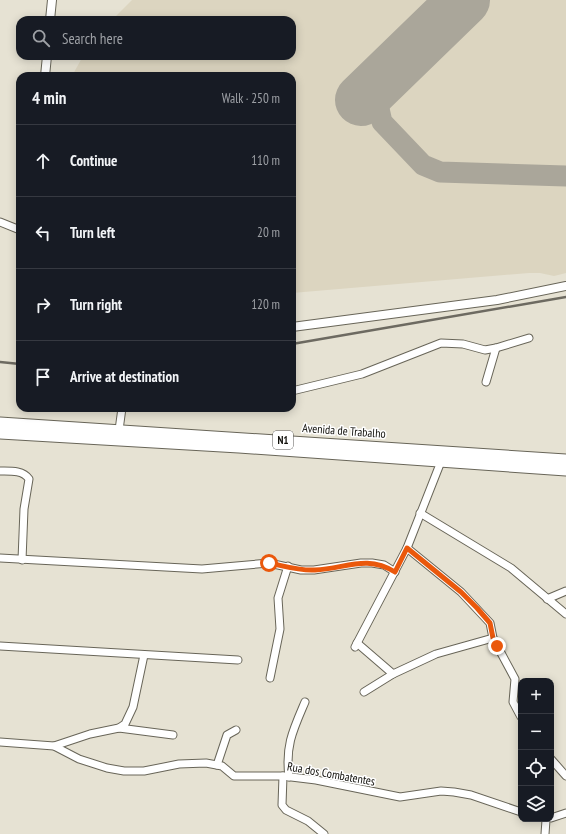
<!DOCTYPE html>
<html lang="en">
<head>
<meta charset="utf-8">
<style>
	:root { --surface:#171b24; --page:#20242c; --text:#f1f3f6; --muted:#9ea1a6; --line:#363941 }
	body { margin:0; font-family:"PT Sans Narrow",sans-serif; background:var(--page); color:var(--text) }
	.controls { position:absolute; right:12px; bottom:12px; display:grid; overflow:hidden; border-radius:8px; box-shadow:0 2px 10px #0003 }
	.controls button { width:36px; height:36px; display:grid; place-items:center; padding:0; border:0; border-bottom:1px solid var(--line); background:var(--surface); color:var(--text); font:20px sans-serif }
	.stop { position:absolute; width:12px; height:12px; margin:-9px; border:3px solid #ea580c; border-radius:50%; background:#fff }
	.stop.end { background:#ea580c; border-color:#fff; box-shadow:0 1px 4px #0008 }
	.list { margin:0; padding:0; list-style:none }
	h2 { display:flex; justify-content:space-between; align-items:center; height:52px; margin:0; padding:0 16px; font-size:17px }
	h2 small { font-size:13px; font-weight:400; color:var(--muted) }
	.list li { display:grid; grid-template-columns:26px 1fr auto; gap:12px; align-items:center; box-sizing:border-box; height:72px; padding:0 16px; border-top:1px solid var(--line) }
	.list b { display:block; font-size:15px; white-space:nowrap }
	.list em { font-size:13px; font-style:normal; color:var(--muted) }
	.icon { flex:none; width:22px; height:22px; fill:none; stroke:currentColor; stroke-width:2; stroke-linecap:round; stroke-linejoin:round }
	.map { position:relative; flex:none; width:566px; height:834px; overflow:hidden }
	.search { position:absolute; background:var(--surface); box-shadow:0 2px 10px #0003; left:16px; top:16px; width:280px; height:44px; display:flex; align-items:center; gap:10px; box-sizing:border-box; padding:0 14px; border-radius:12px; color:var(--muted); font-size:15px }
	.panel { position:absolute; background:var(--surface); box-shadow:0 2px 10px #0003; left:16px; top:72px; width:280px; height:340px; border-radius:12px }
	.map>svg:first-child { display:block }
	.built { fill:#dcd5c0 }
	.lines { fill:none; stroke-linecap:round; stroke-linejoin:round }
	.taxiway { stroke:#aaa69a; stroke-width:21 }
	.runway { stroke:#aaa69a; stroke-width:52 }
	.minor-casing { stroke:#686558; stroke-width:9 }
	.tertiary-casing { stroke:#686558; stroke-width:10 }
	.trunk-casing { stroke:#686558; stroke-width:13 }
	.minor { stroke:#fff; stroke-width:7 }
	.tertiary { stroke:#fff; stroke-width:8 }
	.trunk { stroke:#fff; stroke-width:11 }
	.rail { stroke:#6d6a61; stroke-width:2.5 }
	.route { stroke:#ea580c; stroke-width:5 }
	.labels { text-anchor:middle; stroke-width:3; stroke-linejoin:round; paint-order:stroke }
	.shield { fill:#fff; stroke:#585754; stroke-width:1 }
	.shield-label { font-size:11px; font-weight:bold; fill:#100f0a }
	.street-label { font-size:12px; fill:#100f0a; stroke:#fff }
</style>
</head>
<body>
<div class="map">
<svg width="566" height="834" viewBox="0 0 566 834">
	<rect width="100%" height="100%" fill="#e6e2d3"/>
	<!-- built -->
	<path class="built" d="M 132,0 L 566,0 L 566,273 L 554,276 L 540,273 L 529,273 L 292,293 L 292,76 L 72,76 L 83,56 L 292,56 L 292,20 L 112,20 Z"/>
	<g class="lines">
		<!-- taxiway -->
		<path class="taxiway" d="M 380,81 L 377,100 L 382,122 L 423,165 L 440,172 L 566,176"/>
		<!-- runway -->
		<path class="runway" d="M 361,100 L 464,0"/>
		<!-- minor casing -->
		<g class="minor-casing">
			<g id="minor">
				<path d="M 0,222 L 20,230"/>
				<path d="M 486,382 L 496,348"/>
				<path d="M 292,391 L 362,374 L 441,343 L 463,344 L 485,350 L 496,348 L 529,338"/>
				<path d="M 119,430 L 122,408"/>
				<path d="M 0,471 C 10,471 23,470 29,479 L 24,509 L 22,560"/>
				<path d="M 420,513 L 511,568 L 566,614"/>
				<path d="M 407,548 L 461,592 L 490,623 L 493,638 L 515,679 L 513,702 L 521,717"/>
				<path d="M 0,558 L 202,569 L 269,563 L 301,570 L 314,570 L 361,563 L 372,563 L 384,565 L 395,572"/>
				<path d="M 547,599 L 566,591"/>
				<path d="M 357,643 L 393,674 L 436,654 L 493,638"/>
				<path d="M 0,646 L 238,660"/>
				<path d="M 355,647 L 407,548 L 442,459"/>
				<path d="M 270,678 L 280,629 L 278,598 L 288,566"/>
				<path d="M 364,692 L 393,674"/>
				<path d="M 119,728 L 173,735"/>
				<path d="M 0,742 L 54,746 L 79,759 L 107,768 L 124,771 L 144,771 L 179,764 L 206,763 L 222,766 L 234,776 L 283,776 L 316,780 L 400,797 L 441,791 L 454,792 L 471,795 L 521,812"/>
				<path d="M 54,746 L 90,734 L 119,728 L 125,724 L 133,707 L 144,655"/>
				<path d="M 551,759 L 566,776"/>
				<path d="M 217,765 L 227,735 L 236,730"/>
				<path d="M 283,776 L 282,805 L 286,810 L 308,821 L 324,834"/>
				<path d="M 289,777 C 285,746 293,730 305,702"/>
				<path d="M 551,818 L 566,813"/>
				<path d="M 545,834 L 546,820"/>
			</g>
		</g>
		<!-- tertiary casing -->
		<g class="tertiary-casing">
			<g id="tertiary">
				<path d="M 50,20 L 52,0"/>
				<path d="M 45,76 L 47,56"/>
				<path d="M 292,327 L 497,300 L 566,286"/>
			</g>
		</g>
		<!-- trunk casing -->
		<g class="trunk-casing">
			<g id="trunk">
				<path d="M 0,423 L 566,460"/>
				<path d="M 0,433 L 239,447 L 566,470"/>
			</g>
		</g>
		<!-- minor -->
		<use href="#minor" class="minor"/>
		<!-- tertiary -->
		<use href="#tertiary" class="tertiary"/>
		<!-- trunk -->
		<use href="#trunk" class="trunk"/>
		<!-- rail -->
		<g class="rail">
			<path d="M 292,344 L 566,297"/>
			<path d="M 0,362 L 20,364"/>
		</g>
	</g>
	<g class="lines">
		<!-- route -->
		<path class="route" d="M 269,563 C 284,566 300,571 315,570 C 345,569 366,554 395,572 L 407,548 L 461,592 L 477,608 L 490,623 L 493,638 L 497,646"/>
	</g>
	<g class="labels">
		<!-- shield labels -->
		<rect class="shield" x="273" y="431" width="20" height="18" rx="3"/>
		<g class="shield-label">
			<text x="283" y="444">N1</text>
		</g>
		<!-- street labels -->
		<g class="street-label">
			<text transform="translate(344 431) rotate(4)" y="4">Avenida de Trabalho</text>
			<text transform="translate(331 774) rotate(10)" y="4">Rua dos Combatentes</text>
		</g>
	</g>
</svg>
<div class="controls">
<button>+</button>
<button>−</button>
<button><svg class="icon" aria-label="locate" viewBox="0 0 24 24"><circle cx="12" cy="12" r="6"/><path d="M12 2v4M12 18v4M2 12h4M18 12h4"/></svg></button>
<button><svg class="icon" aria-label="layers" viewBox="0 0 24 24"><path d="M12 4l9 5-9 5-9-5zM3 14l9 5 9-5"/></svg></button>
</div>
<div class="stop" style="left:269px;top:563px"></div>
<div class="stop end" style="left:497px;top:646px"></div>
<div class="search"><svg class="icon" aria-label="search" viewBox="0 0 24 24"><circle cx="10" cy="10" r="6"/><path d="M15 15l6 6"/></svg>Search here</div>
<section class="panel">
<h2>4 min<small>Walk · 250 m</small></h2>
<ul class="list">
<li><svg class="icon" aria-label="ahead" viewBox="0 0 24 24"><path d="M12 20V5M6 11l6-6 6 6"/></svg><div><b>Continue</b></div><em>110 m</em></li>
<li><svg class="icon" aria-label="left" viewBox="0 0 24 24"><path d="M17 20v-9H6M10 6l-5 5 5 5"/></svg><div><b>Turn left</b></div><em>20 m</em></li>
<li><svg class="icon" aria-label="right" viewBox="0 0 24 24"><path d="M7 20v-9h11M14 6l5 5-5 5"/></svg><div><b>Turn right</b></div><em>120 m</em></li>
<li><svg class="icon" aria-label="arrive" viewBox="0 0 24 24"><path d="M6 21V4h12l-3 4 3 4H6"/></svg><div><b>Arrive at destination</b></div></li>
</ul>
</section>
</div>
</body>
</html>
